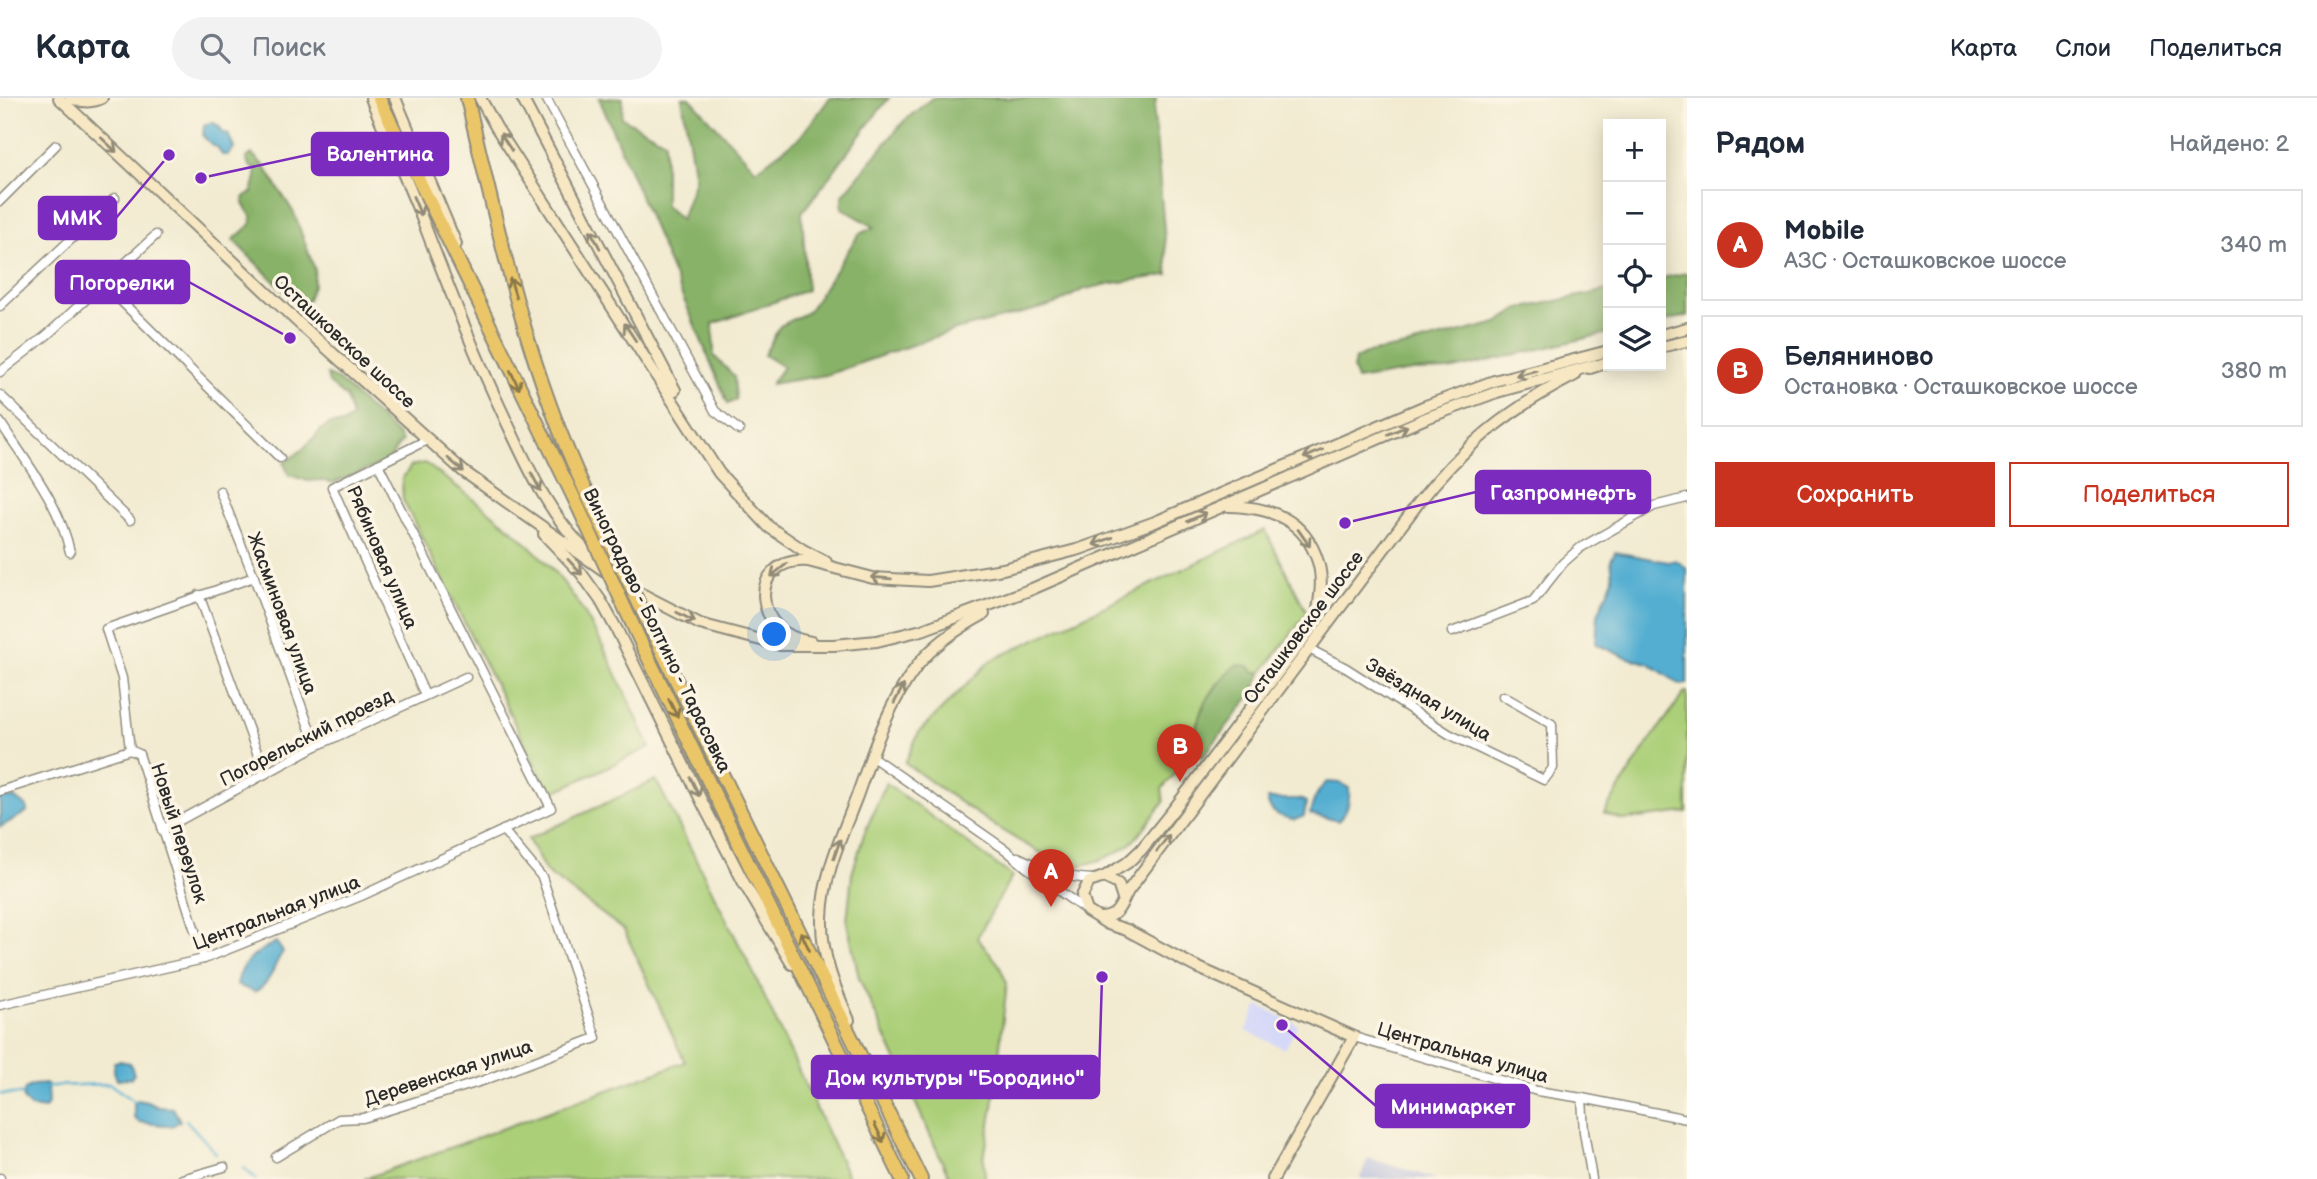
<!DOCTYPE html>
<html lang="ru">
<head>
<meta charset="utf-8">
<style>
	:root { --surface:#fff; --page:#f2f2f3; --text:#1f2937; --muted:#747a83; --line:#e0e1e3; --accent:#c8321e }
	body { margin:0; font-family:"Balsamiq Sans",sans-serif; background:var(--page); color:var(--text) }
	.controls { position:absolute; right:21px; top:21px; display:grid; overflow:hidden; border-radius:0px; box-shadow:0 4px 18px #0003 }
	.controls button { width:63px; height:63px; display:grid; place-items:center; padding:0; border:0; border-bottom:2px solid var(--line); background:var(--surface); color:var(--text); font:35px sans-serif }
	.you { position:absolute; left:775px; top:537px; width:24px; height:24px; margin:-18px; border:5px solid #fff; border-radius:50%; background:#1a73e8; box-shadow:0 0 0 10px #1a73e833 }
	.badge { display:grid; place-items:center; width:46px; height:46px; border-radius:50%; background:var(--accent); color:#fff; font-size:23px; font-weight:700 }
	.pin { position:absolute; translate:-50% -58px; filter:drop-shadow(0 2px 4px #0008) }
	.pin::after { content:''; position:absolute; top:37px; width:24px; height:21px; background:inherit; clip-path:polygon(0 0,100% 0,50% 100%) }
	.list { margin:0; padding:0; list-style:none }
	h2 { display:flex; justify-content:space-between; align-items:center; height:91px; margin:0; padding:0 28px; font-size:30px }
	h2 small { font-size:23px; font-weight:400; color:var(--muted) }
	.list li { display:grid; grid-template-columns:46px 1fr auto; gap:21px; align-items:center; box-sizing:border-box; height:112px; margin:0 14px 14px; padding:0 14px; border:2px solid var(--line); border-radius:0px }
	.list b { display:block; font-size:26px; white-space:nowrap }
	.list p { margin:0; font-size:23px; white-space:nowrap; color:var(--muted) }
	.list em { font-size:23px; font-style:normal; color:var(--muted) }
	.actions { display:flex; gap:14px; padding:21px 28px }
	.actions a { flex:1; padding:16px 0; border:2px solid var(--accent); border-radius:0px; text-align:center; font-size:24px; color:var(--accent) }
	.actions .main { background:var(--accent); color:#fff }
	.icon { flex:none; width:38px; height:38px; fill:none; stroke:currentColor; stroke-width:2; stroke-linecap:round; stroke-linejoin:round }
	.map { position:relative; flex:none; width:1687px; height:1081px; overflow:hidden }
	header { display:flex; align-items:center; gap:42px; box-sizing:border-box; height:98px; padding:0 35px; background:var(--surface); border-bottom:2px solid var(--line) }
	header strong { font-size:33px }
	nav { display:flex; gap:38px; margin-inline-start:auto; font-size:24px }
	.search { width:490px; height:63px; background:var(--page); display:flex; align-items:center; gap:18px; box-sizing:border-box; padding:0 24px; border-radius:38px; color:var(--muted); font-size:26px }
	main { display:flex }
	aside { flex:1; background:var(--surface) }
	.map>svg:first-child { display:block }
	.built { fill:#d6d8f8 }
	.industrial { fill:#bec3dd }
	.green { fill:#abcf78; stroke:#6b7d52; stroke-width:2 }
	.forest { fill:#88b268; stroke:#5a6e4a; stroke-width:2 }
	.water { fill:#53aed1; stroke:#3f6c7e; stroke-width:2 }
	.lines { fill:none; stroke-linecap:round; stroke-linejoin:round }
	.stream { stroke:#53aed1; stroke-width:2.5 }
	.street-casing { stroke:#8e8b7e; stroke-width:11 }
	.secondary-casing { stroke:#8e8b7e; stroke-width:14 }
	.primary-casing { stroke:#8e8b7e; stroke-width:16 }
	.street { stroke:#fff; stroke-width:8 }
	.secondary { stroke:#f7e8c3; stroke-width:10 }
	.primary { stroke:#ebc669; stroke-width:12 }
	.primary-bridge-casing { stroke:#8e8b7e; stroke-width:16; stroke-linecap:butt }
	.primary-bridge { stroke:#ebc669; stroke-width:12 }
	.oneway { stroke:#918a77 }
	.oneway2 { stroke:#8b784a }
	.labels { text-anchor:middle; stroke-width:7; stroke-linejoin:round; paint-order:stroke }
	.street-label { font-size:19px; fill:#2b2b2b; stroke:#fcf5e5 }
	.leader { fill:none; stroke:#7b2cbf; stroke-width:2.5 }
	.callout-dot { fill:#7b2cbf; stroke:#fcf5e5; stroke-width:2.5 }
	.callout { fill:#7b2cbf; stroke:#7b2cbf; stroke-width:2.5 }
	.callout-label { font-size:21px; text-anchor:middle; font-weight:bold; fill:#fff }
</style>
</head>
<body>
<header>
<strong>Карта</strong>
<div class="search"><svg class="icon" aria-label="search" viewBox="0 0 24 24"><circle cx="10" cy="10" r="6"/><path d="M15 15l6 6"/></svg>Поиск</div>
<nav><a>Карта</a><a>Слои</a><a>Поделиться</a></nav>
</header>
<main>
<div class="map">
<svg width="1687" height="1081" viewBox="0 0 1687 1081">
	<rect width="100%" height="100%" fill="#fcf5e5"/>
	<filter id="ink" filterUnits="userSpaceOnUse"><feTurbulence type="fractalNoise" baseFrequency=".0143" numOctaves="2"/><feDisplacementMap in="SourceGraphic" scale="14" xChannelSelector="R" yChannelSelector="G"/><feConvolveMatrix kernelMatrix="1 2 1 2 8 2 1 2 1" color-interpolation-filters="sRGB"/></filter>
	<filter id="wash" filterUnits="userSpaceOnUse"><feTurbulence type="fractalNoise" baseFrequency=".00686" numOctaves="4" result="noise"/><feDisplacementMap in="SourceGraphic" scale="28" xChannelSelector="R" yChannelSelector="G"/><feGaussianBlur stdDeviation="1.57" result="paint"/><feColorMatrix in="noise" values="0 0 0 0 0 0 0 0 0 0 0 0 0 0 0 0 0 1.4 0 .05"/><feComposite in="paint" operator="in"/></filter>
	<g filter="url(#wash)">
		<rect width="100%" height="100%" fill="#f2ebd1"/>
		<!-- built -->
		<path class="built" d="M 1258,907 L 1298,927 L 1285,951 L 1246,933 Z"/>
		<!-- industrial -->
		<path class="industrial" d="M 1368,1060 L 1436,1081 L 1360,1081 Z"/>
		<!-- green -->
		<g class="green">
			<path d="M 425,365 C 469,398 516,430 552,471 C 596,520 622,590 650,649 L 550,696 L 403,402 L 402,381 L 411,368 Z"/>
			<path d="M 1265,432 L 1307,515 L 1262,574 L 1255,574 L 1218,585 L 1203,608 L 1194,634 L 1196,650 L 1162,691 L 1164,704 C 1153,716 1139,741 1126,749 C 1114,757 1095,765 1081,767 C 1046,771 938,688 905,665 L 919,634 L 990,563 Z"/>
			<path d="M 1685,594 L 1687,594 L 1687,714 L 1622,722 L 1604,715 L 1646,648 Z"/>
			<path d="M 656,682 L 752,872 L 849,1081 L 364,1081 L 685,964 L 624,832 L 546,774 L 528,741 Z"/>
			<path d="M 886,685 L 1012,778 L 977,840 L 998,865 L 1007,885 L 993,1009 L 984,1060 L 985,1081 L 950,1081 L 859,880 L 847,823 L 852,776 L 864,736 Z"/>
		</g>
		<!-- forest -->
		<g class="forest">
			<path d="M 599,0 L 623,0 L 622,20 L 665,43 L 665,107 L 681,122 L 695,81 L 682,0 L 690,0 L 756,72 L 800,39 L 830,0 L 889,0 C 858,37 833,77 802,114 L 807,192 L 713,226 L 714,258 L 734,278 L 736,302 L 728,306 Z"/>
			<path d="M 932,0 L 1156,0 L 1154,17 L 1168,177 L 1108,186 L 1082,192 L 1058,205 L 1039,211 L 955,232 L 826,277 L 771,286 L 783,269 L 764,257 L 780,228 L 808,214 L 859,136 L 874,129 L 842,110 L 842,98 L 904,23 Z"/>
			<path d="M 252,56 L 264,68 L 294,115 L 315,172 L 313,188 L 307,204 L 296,205 L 233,142 L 251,126 L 252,119 L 243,106 L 245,98 L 252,94 L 256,79 L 256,72 L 249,67 L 246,60 Z"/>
			<path d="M 1687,175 L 1687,218 L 1661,224 L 1661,180 Z"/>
			<path d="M 1608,192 L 1608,235 L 1450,272 L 1412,273 L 1357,282 L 1353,271 L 1355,261 L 1368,255 L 1406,248 L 1497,225 L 1519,211 Z"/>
			<path d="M 327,277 L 339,282 L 399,338 L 402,344 L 397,349 L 389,363 L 333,385 L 320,382 L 308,383 L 289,377 L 284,365 L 303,351 L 323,330 L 330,326 L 343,326 L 352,319 L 346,299 L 329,285 Z"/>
			<path d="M 1236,567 L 1248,568 L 1255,574 L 1262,574 L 1252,596 L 1203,659 L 1198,658 C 1189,619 1210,593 1236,567 Z"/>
		</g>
		<!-- water -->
		<g class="water">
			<path d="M 212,24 L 219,28 L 223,35 L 228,36 L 234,50 L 228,57 L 222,57 L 218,50 L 211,46 L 203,38 L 204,27 Z"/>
			<path d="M 1615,454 L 1668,464 L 1676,462 L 1687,471 L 1687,586 L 1681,587 L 1648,565 L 1625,559 L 1596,546 L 1598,516 L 1613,481 L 1611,462 Z"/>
			<path d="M 1327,684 L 1340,685 L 1349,690 C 1350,704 1348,712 1338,723 L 1310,716 C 1313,702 1317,693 1327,684 Z"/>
			<path d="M 0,699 L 15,700 L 27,709 L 27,714 L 0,729 Z"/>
			<path d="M 1267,701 L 1300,701 L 1306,704 L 1304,718 L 1295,722 C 1282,719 1269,716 1267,701 Z"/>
			<path d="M 276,844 L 283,854 C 271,870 274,882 255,894 L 237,887 C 240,864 257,854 276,844 Z"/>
			<path d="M 119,963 L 130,965 L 134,976 L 131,980 L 117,982 L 114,973 L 114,964 Z"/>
			<path d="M 47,986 L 48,1006 L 45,1011 L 30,1009 L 23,1001 L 25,991 L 33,987 Z"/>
			<path d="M 137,1002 L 148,1004 L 158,1009 L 173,1010 L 180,1023 L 172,1028 L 139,1024 L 134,1020 L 134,1005 Z"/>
		</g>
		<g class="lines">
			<!-- stream -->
			<g class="stream">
				<path d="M 44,990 L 53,988 L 110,986 L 137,1005"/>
				<path d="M 0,996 L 25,996"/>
				<path d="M 186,1022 L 216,1055"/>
				<path d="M 244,1070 L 256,1081"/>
			</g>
		</g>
	</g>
	<g filter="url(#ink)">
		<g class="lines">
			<!-- street casing -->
			<g class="street-casing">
				<g id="street">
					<path d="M 546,0 L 715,313 L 739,332"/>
					<path d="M 0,103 L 56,47"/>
					<path d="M 104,186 L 280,360"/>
					<path d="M 0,208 L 115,100"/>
					<path d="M 0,274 L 47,237 L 156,137"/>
					<path d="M 0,297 L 130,422"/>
					<path d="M 0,324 C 26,364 60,406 70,454"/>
					<path d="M 220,393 L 254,479 L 316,648"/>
					<path d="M 199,497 L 265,676"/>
					<path d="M 1452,534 L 1533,503 L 1563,465 L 1580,450 L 1654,408 L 1687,400"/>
					<path d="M 1309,551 L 1346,570 L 1449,636 L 1544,682 L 1553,670 L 1552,626 L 1503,598"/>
					<path d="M 425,597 L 332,389 L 427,342"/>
					<path d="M 871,658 L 1006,752 L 1026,769 L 1087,813"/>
					<path d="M 0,693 L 130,652"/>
					<path d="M 162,732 L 316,648 L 466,579"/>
					<path d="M 1018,759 C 1043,771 1065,780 1093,781"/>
					<path d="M 204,861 L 139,656 L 130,652 L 122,580 L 106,531 L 254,479"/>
					<path d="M 0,907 L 204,861 L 361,798 L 551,710 L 378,366"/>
					<path d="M 1354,939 L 1537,993 L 1582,1000 L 1687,1021"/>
					<path d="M 1582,1000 L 1584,1034 L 1592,1081"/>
					<path d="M 276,1059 L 339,1021 L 363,1020 L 482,983 L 596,940 L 542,779 L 503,732"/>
					<path d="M 0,1080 L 0,1081"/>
					<path d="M 182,1081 L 224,1069"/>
				</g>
			</g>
			<!-- secondary casing -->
			<g class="secondary-casing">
				<g id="secondary">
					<path d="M 59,0 L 300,226 L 463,373 L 626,488 L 700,526 L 780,547 L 834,547 L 877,543 L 922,532 L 1032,491 L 1426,320 L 1497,294 L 1595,267"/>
					<path d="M 71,0 C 80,4 93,5 102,0"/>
					<path d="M 371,0 C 387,39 405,78 421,118 C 447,185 472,251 503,316 C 527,367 547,415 589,456"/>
					<path d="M 395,0 L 456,146"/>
					<path d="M 480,0 L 496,29 L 719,375 L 769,429 L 803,452 L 826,464"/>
					<path d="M 522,0 L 675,292"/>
					<path d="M 1661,237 L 1687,230"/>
					<path d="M 1661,249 L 1687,243"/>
					<path d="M 1590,270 L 1608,264"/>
					<path d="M 1229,408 C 1270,409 1305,421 1318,464 C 1324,483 1319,505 1316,524 L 1174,711 L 1141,752 L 1127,765 L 1104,779 L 1089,784 L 1082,798 L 1087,813 L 1108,826 L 1127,832 L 1192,867 L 1354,939 L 1273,1081"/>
					<path d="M 544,436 L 581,475 L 601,503 L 617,532 L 704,708 L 745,787 L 792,866"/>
					<path d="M 811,544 C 752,537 746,459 808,463 L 873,480 L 928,483 L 1003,471 L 1080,451 L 1155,424 L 1423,309 L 1494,283 L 1608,253"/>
					<path d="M 1104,779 L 1118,786 L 1123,801"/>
					<path d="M 1099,820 C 1119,820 1120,807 1128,793 L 1416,408 C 1463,348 1507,312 1575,277"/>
					<path d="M 849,922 C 834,888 821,857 822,820 C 823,777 842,737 857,698 C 873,653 888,606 917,568 C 934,546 960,529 984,516"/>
				</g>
			</g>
			<!-- primary casing -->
			<g class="primary-casing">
				<g id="primary">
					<path d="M 379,0 L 573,398"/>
					<path d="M 467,0 C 498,133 527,268 585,392"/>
					<path d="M 651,531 L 921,1081"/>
					<path d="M 643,549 L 902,1081"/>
				</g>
			</g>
			<!-- street -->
			<use href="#street" class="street"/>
			<!-- secondary -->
			<use href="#secondary" class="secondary"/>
			<!-- primary -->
			<use href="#primary" class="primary"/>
			<!-- primary-bridge casing -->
			<g class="primary-bridge-casing">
				<g id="primary-bridge">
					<path d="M 585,392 L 651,531"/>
					<path d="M 573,398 L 643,549"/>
				</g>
			</g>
			<!-- primary-bridge -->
			<use href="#primary-bridge" class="primary-bridge"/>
		</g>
		<!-- one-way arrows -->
		<defs><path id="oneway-shaft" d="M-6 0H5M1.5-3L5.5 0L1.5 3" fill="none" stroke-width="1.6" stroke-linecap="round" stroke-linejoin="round" transform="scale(1.75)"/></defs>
		<g class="oneway">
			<use href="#oneway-shaft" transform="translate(506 44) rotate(-123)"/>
			<use href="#oneway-shaft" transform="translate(109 47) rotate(43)"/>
			<use href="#oneway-shaft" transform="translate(417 108) rotate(67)"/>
			<use href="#oneway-shaft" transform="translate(595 141) rotate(-118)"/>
			<use href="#oneway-shaft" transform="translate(630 234) rotate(-123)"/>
			<use href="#oneway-shaft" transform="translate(1526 275) rotate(166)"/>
			<use href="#oneway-shaft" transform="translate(1398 332) rotate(-23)"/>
			<use href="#oneway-shaft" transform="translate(1313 356) rotate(157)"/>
			<use href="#oneway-shaft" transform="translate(456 367) rotate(40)"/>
			<use href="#oneway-shaft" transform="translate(536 384) rotate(62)"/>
			<use href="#oneway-shaft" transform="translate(1197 419) rotate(-24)"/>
			<use href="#oneway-shaft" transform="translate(1304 440) rotate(55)"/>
			<use href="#oneway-shaft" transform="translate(1103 443) rotate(160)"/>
			<use href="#oneway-shaft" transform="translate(575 469) rotate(47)"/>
			<use href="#oneway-shaft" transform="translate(779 472) rotate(141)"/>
			<use href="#oneway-shaft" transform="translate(881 480) rotate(-175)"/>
			<use href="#oneway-shaft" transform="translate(686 519) rotate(27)"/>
			<use href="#oneway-shaft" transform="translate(899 596) rotate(-62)"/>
			<use href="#oneway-shaft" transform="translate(695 689) rotate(64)"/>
			<use href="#oneway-shaft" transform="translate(1163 745) rotate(-53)"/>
			<use href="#oneway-shaft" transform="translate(837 751) rotate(-71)"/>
		</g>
		<g class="oneway2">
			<use href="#oneway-shaft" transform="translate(513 190) rotate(-107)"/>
			<use href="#oneway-shaft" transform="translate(515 282) rotate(64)"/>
			<use href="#oneway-shaft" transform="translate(673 610) rotate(64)"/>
			<use href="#oneway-shaft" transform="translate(805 843) rotate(-116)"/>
			<use href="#oneway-shaft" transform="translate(879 1035) rotate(64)"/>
		</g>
	</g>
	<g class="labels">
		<!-- street labels -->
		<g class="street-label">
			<text transform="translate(345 243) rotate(43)" y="7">Осташковское шоссе</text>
			<text transform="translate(383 459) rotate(67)" y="7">Рябиновая улица</text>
			<text transform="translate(283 515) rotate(70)" y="7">Жасминовая улица</text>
			<text transform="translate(1303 529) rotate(-53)" y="7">Осташковское шоссе</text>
			<text transform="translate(658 532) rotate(64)" y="7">Виноградово - Болтино - Тарасовка</text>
			<text transform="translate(1429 601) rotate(31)" y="7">Звёздная улица</text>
			<text transform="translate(306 639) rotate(-27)" y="7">Погорельский проезд</text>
			<text transform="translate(180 735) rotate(72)" y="7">Новый переулок</text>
			<text transform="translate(276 814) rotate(-21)" y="7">Центральная улица</text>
			<text transform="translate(1463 954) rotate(16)" y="7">Центральная улица</text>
			<text transform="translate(448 974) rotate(-18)" y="7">Деревенская улица</text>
		</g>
	</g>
	<!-- callouts -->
	<path class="leader" d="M201 80L312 56M169 57L116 120M290 240L189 184M1345 425L1476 394M1102 879L1099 979M1282 927L1376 1008"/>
	<g class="callout-dot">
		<circle cx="201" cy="80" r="7"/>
		<circle cx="169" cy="57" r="7"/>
		<circle cx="290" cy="240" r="7"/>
		<circle cx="1345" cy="425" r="7"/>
		<circle cx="1102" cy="879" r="7"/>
		<circle cx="1282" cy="927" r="7"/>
	</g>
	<g class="callout">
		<rect x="312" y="35" width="136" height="42" rx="7"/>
		<rect x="39" y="99" width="77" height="42" rx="7"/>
		<rect x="56" y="163" width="133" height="42" rx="7"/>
		<rect x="1476" y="373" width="174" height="42" rx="7"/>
		<rect x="812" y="958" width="287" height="42" rx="7"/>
		<rect x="1376" y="987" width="153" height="42" rx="7"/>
	</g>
	<g class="callout-label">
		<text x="380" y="63">Валентина</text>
		<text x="77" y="127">ММК</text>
		<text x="122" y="192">Погорелки</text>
		<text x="1563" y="402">Газпромнефть</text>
		<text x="955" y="987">Дом культуры "Бородино"</text>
		<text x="1453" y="1016">Минимаркет</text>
	</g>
</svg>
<div class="controls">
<button>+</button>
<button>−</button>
<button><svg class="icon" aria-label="locate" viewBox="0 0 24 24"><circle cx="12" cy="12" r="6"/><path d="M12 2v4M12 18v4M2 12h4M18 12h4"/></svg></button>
<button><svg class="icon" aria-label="layers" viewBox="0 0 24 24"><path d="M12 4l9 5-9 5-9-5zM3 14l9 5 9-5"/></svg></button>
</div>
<div class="you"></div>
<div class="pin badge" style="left:1051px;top:809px">A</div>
<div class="pin badge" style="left:1180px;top:684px">B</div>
</div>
<aside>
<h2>Рядом<small>Найдено: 2</small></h2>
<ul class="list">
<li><span class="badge">A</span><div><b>Mobile</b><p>АЗС · Осташковское шоссе</p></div><em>340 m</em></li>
<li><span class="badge">B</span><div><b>Беляниново</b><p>Остановка · Осташковское шоссе</p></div><em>380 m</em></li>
</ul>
<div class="actions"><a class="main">Сохранить</a><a>Поделиться</a></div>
</aside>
</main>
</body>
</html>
